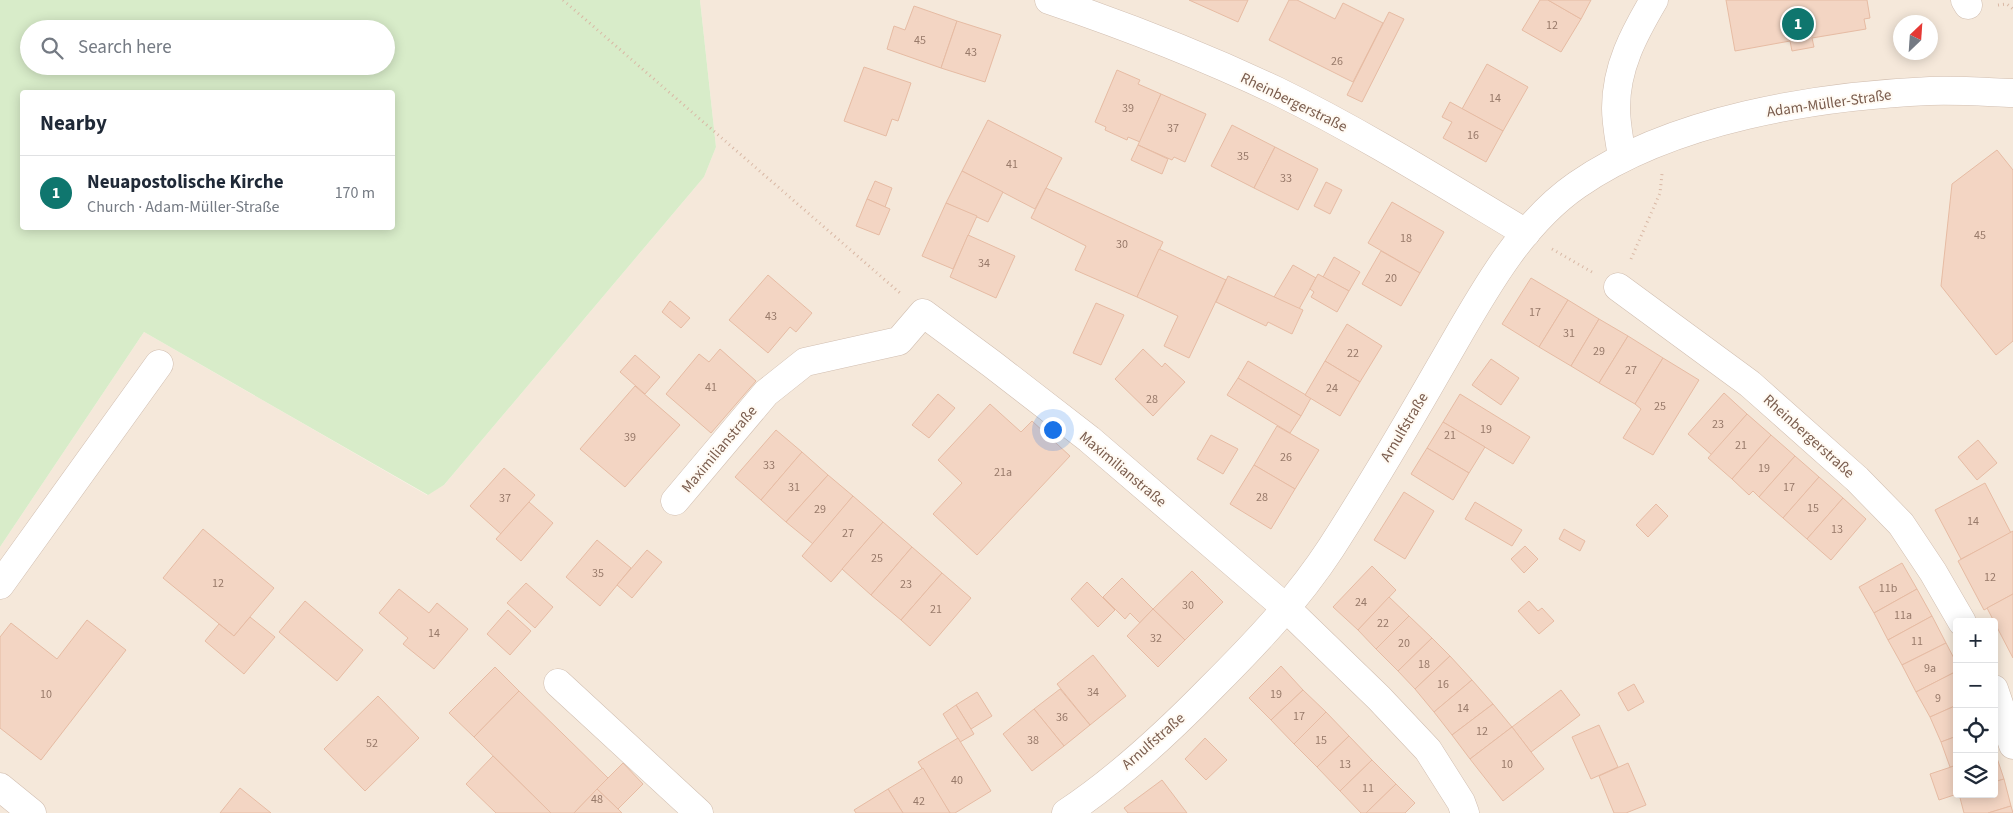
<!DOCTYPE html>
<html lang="en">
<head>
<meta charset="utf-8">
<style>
	:root { --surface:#fff; --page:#f2f2f3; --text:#1f2937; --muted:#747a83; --line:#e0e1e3; --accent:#0f766e }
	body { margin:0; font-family:"Source Sans 3",sans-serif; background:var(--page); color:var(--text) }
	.controls { position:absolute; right:15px; bottom:15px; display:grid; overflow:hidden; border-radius:5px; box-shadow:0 2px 12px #0003 }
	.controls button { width:45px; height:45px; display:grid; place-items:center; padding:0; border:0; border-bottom:1px solid var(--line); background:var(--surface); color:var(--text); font:25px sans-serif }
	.compass { position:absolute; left:1893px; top:15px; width:45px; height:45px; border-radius:50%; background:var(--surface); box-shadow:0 2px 12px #0003; rotate:25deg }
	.you { position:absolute; left:1052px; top:429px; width:18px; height:18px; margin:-12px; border:4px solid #fff; border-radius:50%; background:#1a73e8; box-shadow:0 0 0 8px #1a73e833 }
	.badge { display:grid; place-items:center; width:32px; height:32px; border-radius:50%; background:var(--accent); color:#fff; font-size:16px; font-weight:700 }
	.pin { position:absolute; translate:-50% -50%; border:2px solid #fff; box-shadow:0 1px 5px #0006 }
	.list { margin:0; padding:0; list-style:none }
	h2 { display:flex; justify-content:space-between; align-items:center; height:65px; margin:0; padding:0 20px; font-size:21px }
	h2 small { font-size:16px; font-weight:400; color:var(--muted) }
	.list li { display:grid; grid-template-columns:32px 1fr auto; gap:15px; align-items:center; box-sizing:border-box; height:75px; padding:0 20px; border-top:1px solid var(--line) }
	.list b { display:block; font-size:19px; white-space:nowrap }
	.list p { margin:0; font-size:16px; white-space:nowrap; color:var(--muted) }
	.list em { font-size:16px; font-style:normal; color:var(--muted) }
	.icon { flex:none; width:28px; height:28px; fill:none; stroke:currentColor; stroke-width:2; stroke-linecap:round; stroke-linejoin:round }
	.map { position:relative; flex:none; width:2013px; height:813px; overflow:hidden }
	.search { position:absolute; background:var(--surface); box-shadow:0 2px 12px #0003; left:20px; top:20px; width:375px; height:55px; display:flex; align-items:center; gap:12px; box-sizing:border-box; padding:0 18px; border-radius:28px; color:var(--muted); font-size:19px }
	.panel { position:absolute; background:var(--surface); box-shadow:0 2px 12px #0003; left:20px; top:90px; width:375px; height:140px; border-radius:5px }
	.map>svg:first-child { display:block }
	.residential { fill:#f5e8da; fill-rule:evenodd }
	.green { fill:#d8ecc9; fill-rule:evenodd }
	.building { fill:#f3d5c3; stroke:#e6bba3 }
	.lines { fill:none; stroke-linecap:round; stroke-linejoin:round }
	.minor-casing { stroke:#d1beb0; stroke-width:29 }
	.path { stroke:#d9b8a5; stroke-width:3; stroke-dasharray:1 4; stroke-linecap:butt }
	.minor { stroke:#fff; stroke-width:28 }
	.labels { text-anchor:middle; stroke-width:4; stroke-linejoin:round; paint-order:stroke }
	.number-label { font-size:12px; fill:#987a6a }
	.street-label { font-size:15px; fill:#7a5c4d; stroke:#fffaf3 }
</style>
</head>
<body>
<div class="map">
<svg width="2013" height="813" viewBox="0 0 2013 813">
	<rect width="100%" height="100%" fill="#fdf6ec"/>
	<!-- residential -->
	<path class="residential" d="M 700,0 L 2013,0 L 2013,813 L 0,813 L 0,547 L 144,332 L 427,495 L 444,485 L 704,177 L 716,147 ZM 1900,22 L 1930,22 L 1930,52 L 1900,52 ZM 1957,622 L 1994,622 L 1994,794 L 1957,794 Z"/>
	<!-- green -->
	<path class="green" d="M 0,0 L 700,0 L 716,147 L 704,177 L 444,485 L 428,495 L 144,332 L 0,547 ZM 29,29 L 386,29 L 386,66 L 29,66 ZM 22,92 L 392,92 L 392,228 L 22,228 Z"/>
	<!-- building -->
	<g class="building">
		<path d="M 1189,0 L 1248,0 L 1238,22 Z"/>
		<path d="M 1289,0 L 1297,0 L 1335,19 L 1343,3 L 1383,23 L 1353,82 L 1269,40 Z"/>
		<path d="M 1540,0 L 1548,0 L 1581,19 L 1561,52 L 1522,30 Z"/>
		<path d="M 1548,0 L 1591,0 L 1581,19 Z"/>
		<path d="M 1726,0 L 1867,0 L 1870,18 L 1864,19 L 1866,29 L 1812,38 L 1814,47 L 1792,51 L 1790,41 L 1735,51 Z"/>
		<path d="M 914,6 L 957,21 L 941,68 L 887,49 L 894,26 L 905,30 Z"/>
		<path d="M 1389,12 L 1404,19 L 1362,102 L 1347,95 Z"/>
		<path d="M 957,21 L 1001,35 L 985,82 L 941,68 Z"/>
		<path d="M 1487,64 L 1528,87 L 1503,131 L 1462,109 Z"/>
		<path d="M 864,67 L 911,83 L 898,121 L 892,119 L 886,136 L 844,121 Z"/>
		<path d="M 1117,70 L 1140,80 L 1138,84 L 1161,94 L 1140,142 L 1128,137 L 1127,140 L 1105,130 L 1106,127 L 1095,122 Z"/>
		<path d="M 1161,94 L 1206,114 L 1185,162 L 1174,157 L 1172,160 L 1138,145 Z"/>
		<path d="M 1450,102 L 1503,131 L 1486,162 L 1443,138 L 1452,122 L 1442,117 Z"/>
		<path d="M 988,120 L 1062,158 L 1035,209 L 962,171 Z"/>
		<path d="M 1232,125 L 1275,147 L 1254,188 L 1211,166 Z"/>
		<path d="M 1138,145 L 1168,159 L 1162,174 L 1131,160 Z"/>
		<path d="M 1275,147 L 1318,169 L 1298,210 L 1254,188 Z"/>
		<path d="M 1997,150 L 2013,170 L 2013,341 L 1996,355 L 1941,286 L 1952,184 Z"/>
		<path d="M 962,171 L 1003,192 L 988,222 L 946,203 Z"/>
		<path d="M 875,181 L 892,188 L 885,207 L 867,199 Z"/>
		<path d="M 1326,182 L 1342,190 L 1330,214 L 1314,206 Z"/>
		<path d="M 1046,188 L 1163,242 L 1137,297 L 1075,270 L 1086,246 L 1031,218 Z"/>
		<path d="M 867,199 L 890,209 L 879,235 L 856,226 Z"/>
		<path d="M 1392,202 L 1444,232 L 1420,273 L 1368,243 Z"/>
		<path d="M 946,203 L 977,216 L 953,269 L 922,256 Z"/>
		<path d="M 968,235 L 1015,256 L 996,298 L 950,277 Z"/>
		<path d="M 1159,249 L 1226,280 L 1189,358 L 1164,346 L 1178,316 L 1137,297 Z"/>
		<path d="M 1381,251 L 1420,273 L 1401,306 L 1362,284 Z"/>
		<path d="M 1334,257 L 1360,272 L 1349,291 L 1323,277 Z"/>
		<path d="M 1293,265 L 1316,278 L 1299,309 L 1274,297 Z"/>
		<path d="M 1318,274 L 1349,291 L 1337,312 L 1311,297 L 1314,292 L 1310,289 Z"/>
		<path d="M 768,275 L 812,313 L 796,332 L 790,327 L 768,353 L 729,320 Z"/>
		<path d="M 1228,276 L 1303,310 L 1292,334 L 1268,322 L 1266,326 L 1216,302 Z"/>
		<path d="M 1531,278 L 1568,300 L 1539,347 L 1502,324 Z"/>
		<path d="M 1568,300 L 1599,319 L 1571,366 L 1539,347 Z"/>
		<path d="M 670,301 L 690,318 L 681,328 L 662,312 Z"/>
		<path d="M 1096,303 L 1124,315 L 1101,365 L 1073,353 Z"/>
		<path d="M 1599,319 L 1628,336 L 1599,383 L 1571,366 Z"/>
		<path d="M 1347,324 L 1382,346 L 1360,382 L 1325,361 Z"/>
		<path d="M 1628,336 L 1663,358 L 1635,404 L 1599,383 Z"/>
		<path d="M 720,349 L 756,381 L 711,433 L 666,394 L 699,354 L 709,362 Z"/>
		<path d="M 1143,349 L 1162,367 L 1165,363 L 1185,382 L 1153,416 L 1115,379 Z"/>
		<path d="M 635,355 L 660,377 L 645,394 L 620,372 Z"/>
		<path d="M 1663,358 L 1699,380 L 1653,455 L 1623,438 L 1641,409 L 1635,404 Z"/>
		<path d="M 1491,359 L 1519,378 L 1501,405 L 1472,385 Z"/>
		<path d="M 1248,361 L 1311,398 L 1301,416 L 1238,378 Z"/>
		<path d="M 1325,361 L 1360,382 L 1340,416 L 1305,395 Z"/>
		<path d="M 1238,378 L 1301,416 L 1290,433 L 1227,395 Z"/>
		<path d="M 635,386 L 680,425 L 625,487 L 580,449 Z"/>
		<path d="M 1724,393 L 1747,414 L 1712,455 L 1688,434 Z"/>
		<path d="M 938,394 L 955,408 L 929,438 L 912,425 Z"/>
		<path d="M 1460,394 L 1530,437 L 1513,464 L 1443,422 Z"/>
		<path d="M 990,404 L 1021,432 L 1032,421 L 1070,456 L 977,555 L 933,514 L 962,483 L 938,460 Z"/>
		<path d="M 1747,414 L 1771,435 L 1732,479 L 1708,458 Z"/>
		<path d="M 1443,422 L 1485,447 L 1469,473 L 1427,448 Z"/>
		<path d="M 1277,426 L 1319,450 L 1295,489 L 1254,465 Z"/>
		<path d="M 776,430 L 802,452 L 761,500 L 735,477 Z"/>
		<path d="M 1211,435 L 1238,449 L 1223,474 L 1197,459 Z"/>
		<path d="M 1771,435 L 1795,456 L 1759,497 L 1753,491 L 1749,495 L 1732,479 Z"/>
		<path d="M 1978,440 L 1997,463 L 1977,480 L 1958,457 Z"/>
		<path d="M 1427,448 L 1469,473 L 1453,500 L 1411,474 Z"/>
		<path d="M 802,452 L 828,475 L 786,522 L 761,500 Z"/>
		<path d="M 1795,456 L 1819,477 L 1783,518 L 1759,497 Z"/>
		<path d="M 1254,465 L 1295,489 L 1271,529 L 1230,504 Z"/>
		<path d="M 504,468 L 535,495 L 501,534 L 470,506 Z"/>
		<path d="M 828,475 L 853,496 L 813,544 L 786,522 Z"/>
		<path d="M 1819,477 L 1843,498 L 1807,539 L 1783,518 Z"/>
		<path d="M 1985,483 L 2011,533 L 1961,559 L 1935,510 Z"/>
		<path d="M 1404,492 L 1434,511 L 1405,559 L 1374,540 Z"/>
		<path d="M 853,496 L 883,522 L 831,582 L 802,556 Z"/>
		<path d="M 1843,498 L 1866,519 L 1831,560 L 1807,539 Z"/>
		<path d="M 529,502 L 553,523 L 521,561 L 496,539 Z"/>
		<path d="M 1475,502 L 1522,530 L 1512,546 L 1465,519 Z"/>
		<path d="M 1656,504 L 1668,516 L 1648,537 L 1636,525 Z"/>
		<path d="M 883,522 L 912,547 L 871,595 L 842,569 Z"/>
		<path d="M 203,529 L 274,588 L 234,636 L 163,578 Z"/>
		<path d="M 1564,529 L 1585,541 L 1580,551 L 1559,539 Z"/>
		<path d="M 2013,531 L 2013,594 L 1984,610 L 1958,561 Z"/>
		<path d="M 597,540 L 631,568 L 600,606 L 566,577 Z"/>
		<path d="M 1525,546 L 1538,559 L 1524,573 L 1511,559 Z"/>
		<path d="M 912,547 L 942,573 L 901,620 L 871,595 Z"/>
		<path d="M 647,550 L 662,562 L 632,598 L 617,585 Z"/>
		<path d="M 1902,563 L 1917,589 L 1874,613 L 1859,587 Z"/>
		<path d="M 1372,566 L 1396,590 L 1358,630 L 1333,607 Z"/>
		<path d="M 1192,571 L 1223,602 L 1185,640 L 1153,609 Z"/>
		<path d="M 942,573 L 971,598 L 930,646 L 901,620 Z"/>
		<path d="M 1122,578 L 1153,609 L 1140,623 L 1130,613 L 1125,619 L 1103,597 Z"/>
		<path d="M 1087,582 L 1115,610 L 1098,627 L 1071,599 Z"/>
		<path d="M 526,583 L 553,607 L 535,628 L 507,603 Z"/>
		<path d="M 399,589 L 429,613 L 437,603 L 468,629 L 434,669 L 403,644 L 408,638 L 379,613 Z"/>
		<path d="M 1917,589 L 1932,616 L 1888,640 L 1874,613 Z"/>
		<path d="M 2013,594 L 2013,658 L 1987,608 Z"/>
		<path d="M 1389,597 L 1409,616 L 1376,649 L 1358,630 Z"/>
		<path d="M 305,601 L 363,650 L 337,681 L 279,632 Z"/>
		<path d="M 1529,601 L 1538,611 L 1542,608 L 1554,621 L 1539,634 L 1518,611 Z"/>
		<path d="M 1153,609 L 1185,640 L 1158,667 L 1127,636 Z"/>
		<path d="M 508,610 L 531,631 L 510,655 L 487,634 Z"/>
		<path d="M 1409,616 L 1432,638 L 1398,671 L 1376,649 Z"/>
		<path d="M 1932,616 L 1946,643 L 1902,665 L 1888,640 Z"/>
		<path d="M 250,617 L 275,637 L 244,674 L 205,641 L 219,624 L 234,636 Z"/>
		<path d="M 87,620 L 126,650 L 41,760 L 0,728 L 0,637 L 11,623 L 57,659 Z"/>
		<path d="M 1432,638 L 1450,656 L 1415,689 L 1398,671 Z"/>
		<path d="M 1946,643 L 1957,664 L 1957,671 L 1916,692 L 1902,665 Z"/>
		<path d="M 1093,655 L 1126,696 L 1090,725 L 1057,684 Z"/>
		<path d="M 1450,656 L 1472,680 L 1434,712 L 1415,689 Z"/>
		<path d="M 1281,666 L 1303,690 L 1271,720 L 1249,698 Z"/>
		<path d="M 495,667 L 519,691 L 474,737 L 449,713 Z"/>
		<path d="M 1957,671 L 1957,705 L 1930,717 L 1916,692 Z"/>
		<path d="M 1472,680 L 1493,704 L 1452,735 L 1434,712 Z"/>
		<path d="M 1634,684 L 1644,702 L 1628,711 L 1618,693 Z"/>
		<path d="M 1060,689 L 1090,725 L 1064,746 L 1034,709 Z"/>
		<path d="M 1303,690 L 1326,712 L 1294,744 L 1271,720 Z"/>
		<path d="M 1561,690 L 1580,715 L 1531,752 L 1512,727 Z"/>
		<path d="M 519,691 L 608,778 L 574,813 L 551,813 L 474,737 Z"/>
		<path d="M 977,692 L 992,716 L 971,729 L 956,705 Z"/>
		<path d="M 378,696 L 419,738 L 365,791 L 324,749 Z"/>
		<path d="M 1493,704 L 1512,727 L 1470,759 L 1452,735 Z"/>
		<path d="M 956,705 L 974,734 L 960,742 L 943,714 Z"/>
		<path d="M 1957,705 L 1957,736 L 1941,742 L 1930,717 Z"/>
		<path d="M 1034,709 L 1064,746 L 1032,771 L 1003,734 Z"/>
		<path d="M 1326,712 L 1349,736 L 1317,767 L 1294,744 Z"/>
		<path d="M 1599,725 L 1618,767 L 1591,779 L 1572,737 Z"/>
		<path d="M 1512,727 L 1544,769 L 1503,801 L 1470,759 Z"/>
		<path d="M 1349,736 L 1372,760 L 1340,791 L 1317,767 Z"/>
		<path d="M 1957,736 L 1957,765 L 1950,767 L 1941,742 Z"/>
		<path d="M 958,738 L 991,791 L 955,813 L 950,813 L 918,762 Z"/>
		<path d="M 1205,738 L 1227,760 L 1206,780 L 1185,759 Z"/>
		<path d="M 1995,752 L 2004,779 L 1994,782 L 1994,753 Z"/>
		<path d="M 493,756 L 551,813 L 496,813 L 466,784 Z"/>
		<path d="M 1372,760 L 1396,784 L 1366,813 L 1361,813 L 1340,791 Z"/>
		<path d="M 623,763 L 643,784 L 618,809 L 597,789 Z"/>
		<path d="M 1628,763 L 1646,805 L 1626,813 L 1614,813 L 1599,776 Z"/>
		<path d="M 1957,765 L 1957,794 L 1939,800 L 1930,774 Z"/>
		<path d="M 923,768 L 950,813 L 903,813 L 888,789 Z"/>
		<path d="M 2004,779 L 2011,806 L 1988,813 L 1964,813 L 1959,794 L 1994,794 L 1994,782 Z"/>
		<path d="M 1162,780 L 1187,813 L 1128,813 L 1124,808 Z"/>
		<path d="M 1396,784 L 1415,803 L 1405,813 L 1366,813 Z"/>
		<path d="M 240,788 L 271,813 L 220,813 Z"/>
		<path d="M 597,789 L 618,809 L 622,813 L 574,813 Z"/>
		<path d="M 888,789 L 903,813 L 856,813 L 854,810 Z"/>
		<path d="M 2011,806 L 2013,813 L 1988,813 Z"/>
	</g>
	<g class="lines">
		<!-- minor casing -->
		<g class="minor-casing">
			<g id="minor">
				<path d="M 1049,0 C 1126,26 1203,56 1277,91 C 1363,133 1444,184 1526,233"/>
				<path d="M 1965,0 L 1968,5"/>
				<path d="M 1622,158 C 1620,142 1616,125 1616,108 C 1616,67 1634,34 1654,0"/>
				<path d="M 1618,287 L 1750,384 L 1857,479 L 1901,524 L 1933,572 L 1962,622"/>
				<path d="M 675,501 L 766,393 L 805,362 L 899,341 L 923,313 L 992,364 L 1089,439 L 1286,608 L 1379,698 L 1428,750 L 1461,802 L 1465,813"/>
				<path d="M 0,585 L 159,364"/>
				<path d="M 558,683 L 699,813"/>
				<path d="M 1994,689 L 2013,745"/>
				<path d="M 0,787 L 32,813"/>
				<path d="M 1066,813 C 1119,778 1167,733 1211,688 C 1255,644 1297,600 1331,548 C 1369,489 1405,428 1440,367 C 1477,304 1515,228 1577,185 C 1672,119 1816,96 1930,91 C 1958,90 1986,92 2013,93"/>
			</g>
		</g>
		<!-- path -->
		<g class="path">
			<path d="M 563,0 L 900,293"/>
			<path d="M 1998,5 L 2007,4 L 2013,9"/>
			<path d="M 1552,249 L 1592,272"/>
			<path d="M 1631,259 L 1660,193 L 1662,174"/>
		</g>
		<!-- minor -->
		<use href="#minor" class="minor"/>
	</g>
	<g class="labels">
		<!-- number labels -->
		<g class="number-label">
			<text x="1552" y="29">12</text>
			<text x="920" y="44">45</text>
			<text x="971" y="56">43</text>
			<text x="1337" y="65">26</text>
			<text x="1495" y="102">14</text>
			<text x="1128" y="112">39</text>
			<text x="1173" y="132">37</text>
			<text x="1473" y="139">16</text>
			<text x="1243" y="160">35</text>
			<text x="1012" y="168">41</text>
			<text x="1286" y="182">33</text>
			<text x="1980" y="239">45</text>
			<text x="1406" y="242">18</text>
			<text x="1122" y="248">30</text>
			<text x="984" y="267">34</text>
			<text x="1391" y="282">20</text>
			<text x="1535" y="316">17</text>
			<text x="771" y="320">43</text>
			<text x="1569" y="337">31</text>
			<text x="1599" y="355">29</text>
			<text x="1353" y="357">22</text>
			<text x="1631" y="374">27</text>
			<text x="711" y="391">41</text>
			<text x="1332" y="392">24</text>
			<text x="1152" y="403">28</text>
			<text x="1660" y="410">25</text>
			<text x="1718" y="428">23</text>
			<text x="1486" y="433">19</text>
			<text x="1450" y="439">21</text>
			<text x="630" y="441">39</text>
			<text x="1741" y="449">21</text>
			<text x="1286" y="461">26</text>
			<text x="769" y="469">33</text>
			<text x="1764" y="472">19</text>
			<text x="1003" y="476">21a</text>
			<text x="794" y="491">31</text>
			<text x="1789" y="491">17</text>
			<text x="1262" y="501">28</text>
			<text x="505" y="502">37</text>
			<text x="1813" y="512">15</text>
			<text x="820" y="513">29</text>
			<text x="1973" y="525">14</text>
			<text x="1837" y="533">13</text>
			<text x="848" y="537">27</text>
			<text x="877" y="562">25</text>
			<text x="598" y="577">35</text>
			<text x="1990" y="581">12</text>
			<text x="218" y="587">12</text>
			<text x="906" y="588">23</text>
			<text x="1888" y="592">11b</text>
			<text x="1361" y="606">24</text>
			<text x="1188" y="609">30</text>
			<text x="936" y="613">21</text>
			<text x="1903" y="619">11a</text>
			<text x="1383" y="627">22</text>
			<text x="434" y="637">14</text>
			<text x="1156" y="642">32</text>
			<text x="1917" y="645">11</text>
			<text x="1404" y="647">20</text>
			<text x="1424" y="668">18</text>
			<text x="1930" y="672">9a</text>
			<text x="1443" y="688">16</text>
			<text x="1093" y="696">34</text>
			<text x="46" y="698">10</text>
			<text x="1276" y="698">19</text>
			<text x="1938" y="702">9</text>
			<text x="1463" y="712">14</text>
			<text x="1299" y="720">17</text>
			<text x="1062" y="721">36</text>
			<text x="1482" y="735">12</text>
			<text x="1033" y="744">38</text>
			<text x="1321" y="744">15</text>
			<text x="372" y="747">52</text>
			<text x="1345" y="768">13</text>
			<text x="1507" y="768">10</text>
			<text x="957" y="784">40</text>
			<text x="1368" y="792">11</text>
			<text x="597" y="803">48</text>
			<text x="919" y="805">42</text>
		</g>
		<!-- street labels -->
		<g class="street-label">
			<text transform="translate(1294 102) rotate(26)" y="5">Rheinbergerstraße</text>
			<text transform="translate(1829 103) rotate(-8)" y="5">Adam-Müller-Straße</text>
			<text transform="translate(1404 427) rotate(-59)" y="5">Arnulfstraße</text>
			<text transform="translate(1809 436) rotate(42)" y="5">Rheinbergerstraße</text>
			<text transform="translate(719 449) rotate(-50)" y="5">Maximilianstraße</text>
			<text transform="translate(1123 469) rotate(40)" y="5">Maximilianstraße</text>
			<text transform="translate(1153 741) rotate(-41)" y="5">Arnulfstraße</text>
		</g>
	</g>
</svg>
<div class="controls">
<button>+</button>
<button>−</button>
<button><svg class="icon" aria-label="locate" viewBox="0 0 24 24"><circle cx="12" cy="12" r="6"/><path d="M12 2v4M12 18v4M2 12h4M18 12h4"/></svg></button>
<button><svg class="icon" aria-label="layers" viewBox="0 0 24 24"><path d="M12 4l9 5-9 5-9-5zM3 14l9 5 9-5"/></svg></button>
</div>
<svg class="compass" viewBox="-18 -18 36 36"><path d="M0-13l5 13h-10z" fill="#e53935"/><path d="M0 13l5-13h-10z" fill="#747a83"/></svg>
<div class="you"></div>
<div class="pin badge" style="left:1798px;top:24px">1</div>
<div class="search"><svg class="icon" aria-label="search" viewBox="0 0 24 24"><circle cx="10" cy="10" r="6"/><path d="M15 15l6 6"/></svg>Search here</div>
<section class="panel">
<h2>Nearby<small></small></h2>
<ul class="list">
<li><span class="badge">1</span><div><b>Neuapostolische Kirche</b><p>Church · Adam-Müller-Straße</p></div><em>170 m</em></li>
</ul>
</section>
</div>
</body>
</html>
